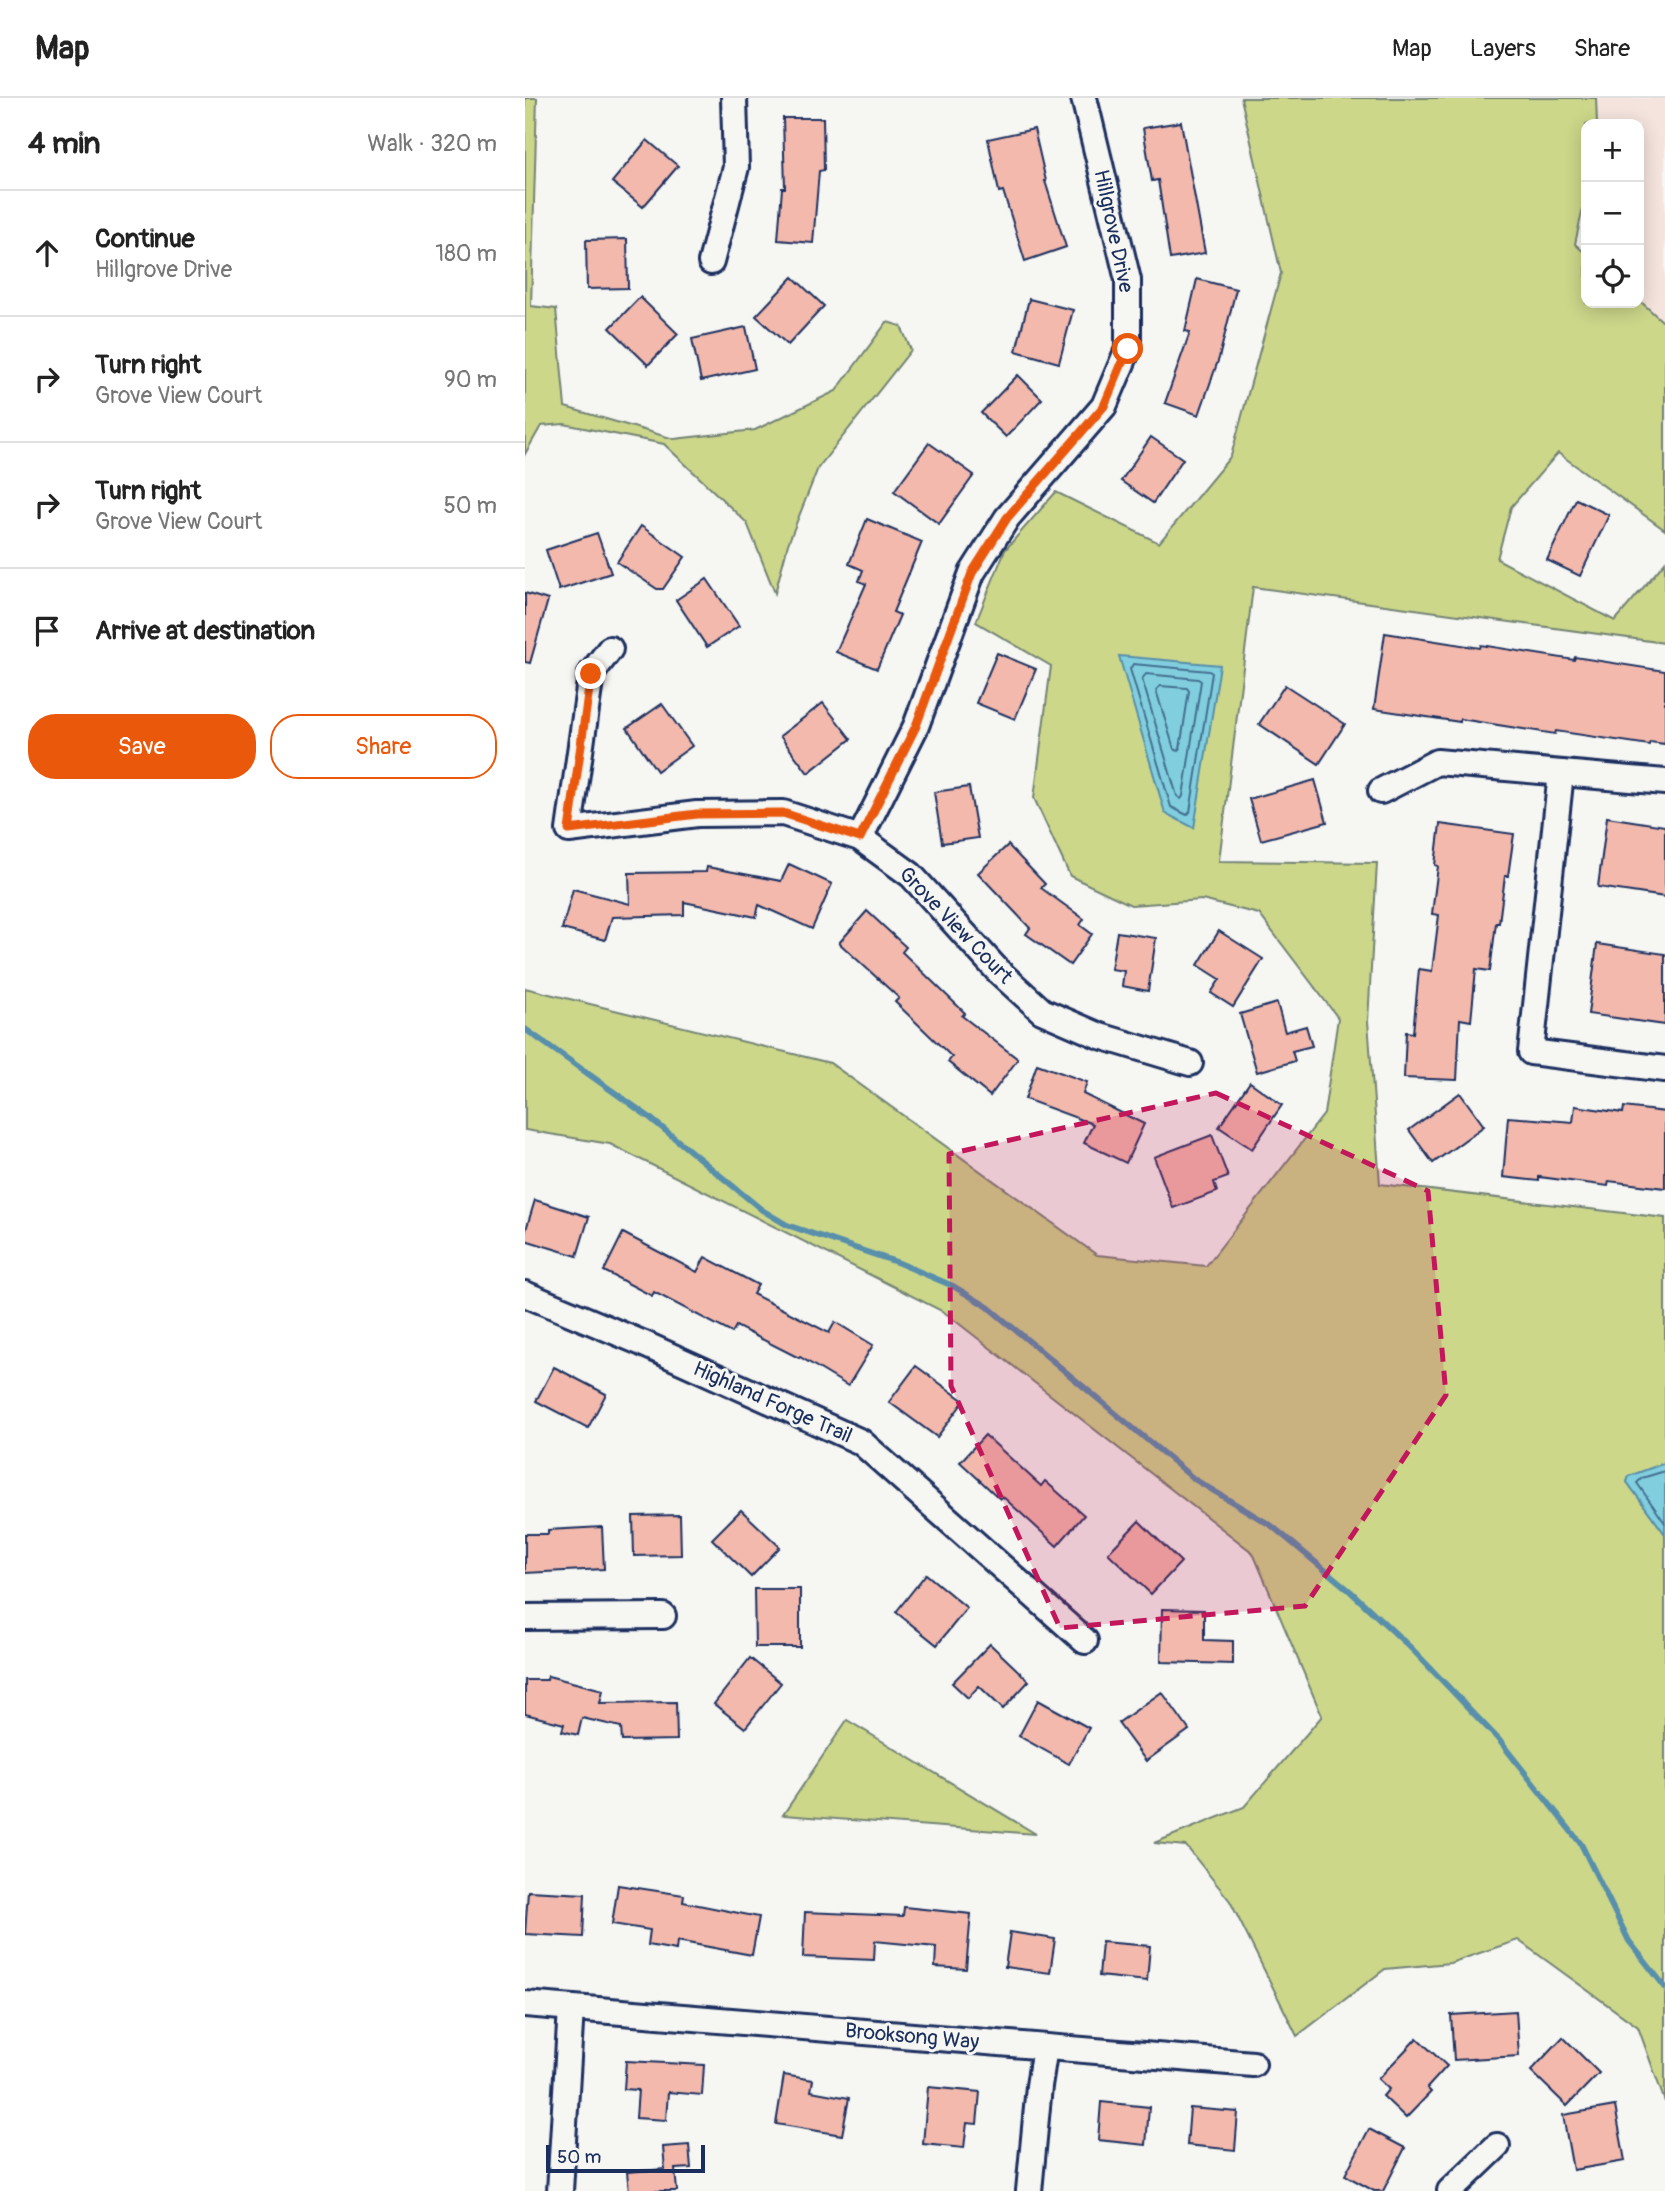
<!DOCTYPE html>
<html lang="en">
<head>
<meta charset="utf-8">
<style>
	:root { --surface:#fff; --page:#f6f6f6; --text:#222; --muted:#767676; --line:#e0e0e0; --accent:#ea580c }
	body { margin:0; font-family:Pangolin,sans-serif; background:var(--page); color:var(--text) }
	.controls { position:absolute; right:21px; top:21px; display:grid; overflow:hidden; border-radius:14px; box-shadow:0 4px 18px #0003 }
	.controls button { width:63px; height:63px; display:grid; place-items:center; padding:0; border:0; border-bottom:2px solid var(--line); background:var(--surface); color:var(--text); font:35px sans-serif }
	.scale { position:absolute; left:21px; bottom:18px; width:159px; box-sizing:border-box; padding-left:7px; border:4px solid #1b2f5e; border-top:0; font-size:19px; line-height:24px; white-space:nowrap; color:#1b2f5e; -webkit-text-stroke:5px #f6f6f2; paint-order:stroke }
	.stop { position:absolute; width:21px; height:21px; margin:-16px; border:5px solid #ea580c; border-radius:50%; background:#fff }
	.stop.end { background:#ea580c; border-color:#fff; box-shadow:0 2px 7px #0008 }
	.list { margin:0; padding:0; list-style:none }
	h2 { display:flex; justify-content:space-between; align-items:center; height:91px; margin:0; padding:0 28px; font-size:30px }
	h2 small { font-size:23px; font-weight:400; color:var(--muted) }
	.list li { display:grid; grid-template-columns:46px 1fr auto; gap:21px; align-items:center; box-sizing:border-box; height:126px; padding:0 28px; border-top:2px solid var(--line) }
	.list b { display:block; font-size:26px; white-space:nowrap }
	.list p { margin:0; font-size:23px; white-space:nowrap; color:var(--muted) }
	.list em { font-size:23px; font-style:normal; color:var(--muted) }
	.actions { display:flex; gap:14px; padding:21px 28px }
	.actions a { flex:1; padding:16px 0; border:2px solid var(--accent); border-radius:28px; text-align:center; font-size:24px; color:var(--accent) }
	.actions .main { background:var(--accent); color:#fff }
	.icon { flex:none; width:38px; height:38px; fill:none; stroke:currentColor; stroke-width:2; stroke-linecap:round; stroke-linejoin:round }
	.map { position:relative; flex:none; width:1140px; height:2093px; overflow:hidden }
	header { display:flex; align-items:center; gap:42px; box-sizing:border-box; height:98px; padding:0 35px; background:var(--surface); border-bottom:2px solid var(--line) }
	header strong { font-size:33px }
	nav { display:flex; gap:38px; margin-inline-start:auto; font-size:24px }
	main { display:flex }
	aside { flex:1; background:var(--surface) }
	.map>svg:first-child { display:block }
	.built { fill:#f5e4dd }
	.green { fill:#ccd78a; stroke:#748374; stroke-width:2 }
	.water { fill:#81cfde; stroke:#588fab; stroke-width:2 }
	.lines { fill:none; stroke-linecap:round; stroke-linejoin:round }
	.shore { stroke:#446f91; stroke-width:2 }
	.stream { stroke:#588fab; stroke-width:6 }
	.building { fill:#f3b9ac; stroke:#1b2f5e; stroke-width:2 }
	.street-casing { stroke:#1b2f5e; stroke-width:30 }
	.street { stroke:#f6f6f2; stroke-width:24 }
	.route { stroke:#ea580c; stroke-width:9 }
	.marked { fill:#c2185b; fill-opacity:0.2; stroke:#c2185b; stroke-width:5; stroke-dasharray:14 9; stroke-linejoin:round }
	.labels { text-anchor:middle; stroke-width:6; stroke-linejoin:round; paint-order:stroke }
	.street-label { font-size:21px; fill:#1b2f5e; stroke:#f6f6f2 }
</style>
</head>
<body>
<header>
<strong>Map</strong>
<nav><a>Map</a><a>Layers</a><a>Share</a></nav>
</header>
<main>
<aside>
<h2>4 min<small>Walk · 320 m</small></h2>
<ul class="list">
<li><svg class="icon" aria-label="ahead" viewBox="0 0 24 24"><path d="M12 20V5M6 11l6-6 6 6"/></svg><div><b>Continue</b><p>Hillgrove Drive</p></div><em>180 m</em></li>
<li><svg class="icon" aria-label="right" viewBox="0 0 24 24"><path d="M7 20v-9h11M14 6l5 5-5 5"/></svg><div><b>Turn right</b><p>Grove View Court</p></div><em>90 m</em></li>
<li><svg class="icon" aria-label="right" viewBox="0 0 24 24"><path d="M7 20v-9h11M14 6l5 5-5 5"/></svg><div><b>Turn right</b><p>Grove View Court</p></div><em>50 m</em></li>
<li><svg class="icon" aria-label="arrive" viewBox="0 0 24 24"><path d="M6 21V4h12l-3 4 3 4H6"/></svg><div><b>Arrive at destination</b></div></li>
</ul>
<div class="actions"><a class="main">Save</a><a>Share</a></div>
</aside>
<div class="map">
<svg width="1140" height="2093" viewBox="0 0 1140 2093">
	<rect width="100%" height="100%" fill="#f6f6f2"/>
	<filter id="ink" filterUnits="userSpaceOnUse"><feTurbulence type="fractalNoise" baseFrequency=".0143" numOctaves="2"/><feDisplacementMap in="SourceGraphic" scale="14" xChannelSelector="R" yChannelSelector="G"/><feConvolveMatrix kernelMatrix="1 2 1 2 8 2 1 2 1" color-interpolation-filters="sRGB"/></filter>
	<g filter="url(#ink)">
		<!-- built -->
		<path class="built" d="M 1071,0 L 1140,0 L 1140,223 L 1137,223 L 1114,202 L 1114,26 L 1072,26 Z"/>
		<!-- green -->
		<g class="green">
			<path d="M 0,0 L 12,0 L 6,208 L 31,211 L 40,309 L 149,341 L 230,332 L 311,293 L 362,224 L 376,228 L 386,252 L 293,370 L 263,446 L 250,495 L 222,425 L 139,346 L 39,326 L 16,328 L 0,356 Z"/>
			<path d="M 716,0 L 1071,0 L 1072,26 L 1061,26 L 1061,96 L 1050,146 L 1061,156 L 1061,205 L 1114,205 L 1114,202 L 1137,223 L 1140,223 L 1140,432 L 1033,355 L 986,409 L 972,461 L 1090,523 L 1140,464 L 1140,545 L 728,489 L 694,763 L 852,765 L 843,923 L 855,1086 L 1140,1120 L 1140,1365 L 1105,1378 L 1102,1384 L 1140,1436 L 1140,2004 L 1113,1929 L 993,1842 L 925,1865 L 860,1871 L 772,1938 L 705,1803 L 661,1748 L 629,1745 L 719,1709 L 797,1618 L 728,1455 L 419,1214 L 85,1046 L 0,1032 L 0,890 L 305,965 L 572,1157 L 681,1168 L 799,1016 L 813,920 L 734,816 L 677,802 L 606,807 L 545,778 L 509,700 L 526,568 L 451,524 L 480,452 L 531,394 L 634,445 L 706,358 L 756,175 Z"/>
			<path d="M 322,1622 L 511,1736 L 258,1717 Z"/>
		</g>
		<!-- water -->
		<g class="water">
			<path d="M 594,558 L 695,567 L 669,730 L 640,715 Z"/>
			<path d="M 1140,1365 L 1140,1436 L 1102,1384 L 1104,1378 Z"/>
		</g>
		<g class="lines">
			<!-- shore -->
			<g class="shore">
				<path d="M 608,566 L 684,573 L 687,575 L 665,714 L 662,717 L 646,709 L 605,571 Z"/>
				<path d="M 621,576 L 673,581 L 676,583 L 658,698 L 656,701 L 652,698 L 617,581 Z"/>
				<path d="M 635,588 L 662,590 L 664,593 L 655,651 L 653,653 L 649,651 L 631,592 Z"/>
				<path d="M 1140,1373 L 1117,1380 L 1112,1385 L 1140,1425"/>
			</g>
			<!-- stream -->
			<path class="stream" d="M 0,931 L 124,1019 L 237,1112 L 262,1127 L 374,1165 L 428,1188 L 463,1209 L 669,1381 L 747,1428 L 825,1493 L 888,1552 L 974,1642 L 1056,1746 L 1104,1843 L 1140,1889"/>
		</g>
		<!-- building -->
		<g class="building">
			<path d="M 258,20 L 298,20 L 299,72 L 294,73 L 288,145 L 253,142 L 257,90 L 260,90 Z"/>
			<path d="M 656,24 L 680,155 L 645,161 L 633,82 L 627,83 L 618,30 Z"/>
			<path d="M 509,31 L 521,83 L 520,83 L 541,149 L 500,163 L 478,93 L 474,94 L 463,41 Z"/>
			<path d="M 122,42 L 153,68 L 118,109 L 87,84 Z"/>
			<path d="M 102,141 L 103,190 L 62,191 L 61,142 Z"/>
			<path d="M 268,179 L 299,208 L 263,247 L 231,218 Z"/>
			<path d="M 672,181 L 711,191 L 694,260 L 674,317 L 640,305 L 665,234 L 660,233 Z"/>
			<path d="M 115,199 L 153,236 L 123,267 L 85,230 Z"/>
			<path d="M 504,201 L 548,212 L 534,265 L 491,253 Z"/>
			<path d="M 221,229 L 230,271 L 176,283 L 167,241 Z"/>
			<path d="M 493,277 L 517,301 L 481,339 L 456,315 Z"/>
			<path d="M 626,339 L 658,361 L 628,405 L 596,383 Z"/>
			<path d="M 404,345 L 449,377 L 414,426 L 369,393 Z"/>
			<path d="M 1051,401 L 1084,417 L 1055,478 L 1022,462 Z"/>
			<path d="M 342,421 L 397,444 L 368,514 L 375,517 L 352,571 L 311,554 L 341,486 L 334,483 L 338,472 L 324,466 Z"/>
			<path d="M 116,428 L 160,459 L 138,491 L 132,491 L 92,464 Z"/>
			<path d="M 72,435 L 86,475 L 34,492 L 21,452 Z"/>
			<path d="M 182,481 L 214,528 L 182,549 L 151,502 Z"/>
			<path d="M 0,495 L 23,502 L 5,565 L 0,564 Z"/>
			<path d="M 860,535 L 955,550 L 956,547 L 1049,562 L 1050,559 L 1140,573 L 1140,646 L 1125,644 L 1124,647 L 1031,633 L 1030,636 L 935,621 L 935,624 L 849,611 Z"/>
			<path d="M 472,555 L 511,571 L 490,621 L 451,605 Z"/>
			<path d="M 760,587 L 820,626 L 794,666 L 734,626 Z"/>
			<path d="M 298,605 L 326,641 L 283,675 L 255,638 Z"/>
			<path d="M 137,606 L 167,648 L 132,673 L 102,630 Z"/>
			<path d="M 790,682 L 802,724 L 736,742 L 724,701 Z"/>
			<path d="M 444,689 L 453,740 L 417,745 L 409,694 Z"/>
			<path d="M 1082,719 L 1140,728 L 1140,799 L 1073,789 Z"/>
			<path d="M 915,726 L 989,736 L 983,778 L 980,778 L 974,825 L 971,825 L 965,873 L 951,871 L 946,923 L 935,921 L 932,982 L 879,980 L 881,934 L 888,935 L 894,871 L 907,873 L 914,817 L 907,816 L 913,768 L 910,767 Z"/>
			<path d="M 483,747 L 520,786 L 516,790 L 559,821 L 555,827 L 567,836 L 545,867 L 501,836 L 505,830 L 453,775 Z"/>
			<path d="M 264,766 L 307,786 L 287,831 L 234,807 L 231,819 L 159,804 L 159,817 L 87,819 L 80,842 L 37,831 L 48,791 L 105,806 L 104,775 L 181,774 L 182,769 L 256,783 Z"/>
			<path d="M 342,813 L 381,849 L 377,854 L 440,915 L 437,918 L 493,961 L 465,998 L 423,964 L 427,959 L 370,904 L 374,900 L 314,845 Z"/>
			<path d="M 694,833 L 738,861 L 708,909 L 686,895 L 695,881 L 673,867 Z"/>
			<path d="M 592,834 L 631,840 L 623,893 L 597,888 L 599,873 L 586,871 Z"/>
			<path d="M 1072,846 L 1140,856 L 1140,927 L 1063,916 Z"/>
			<path d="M 752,905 L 760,934 L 781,928 L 787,948 L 767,953 L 770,963 L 732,974 L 715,916 Z"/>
			<path d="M 512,966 L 562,984 L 558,996 L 619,1026 L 601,1065 L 559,1045 L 568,1026 L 500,1001 Z"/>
			<path d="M 725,984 L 757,1007 L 727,1051 L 694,1029 Z"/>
			<path d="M 935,995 L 959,1028 L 908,1065 L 884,1032 Z"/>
			<path d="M 1050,1008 L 1098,1015 L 1099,1009 L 1140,1014 L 1140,1090 L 1084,1083 L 1083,1088 L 1014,1079 L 1014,1083 L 978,1079 L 983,1019 L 1048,1024 Z"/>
			<path d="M 687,1037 L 703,1079 L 689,1084 L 692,1094 L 648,1110 L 629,1059 Z"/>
			<path d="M 10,1102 L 64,1119 L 52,1158 L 0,1142 L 0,1135 Z"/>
			<path d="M 98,1135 L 172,1174 L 180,1159 L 233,1187 L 228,1196 L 304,1235 L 310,1224 L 348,1247 L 323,1288 L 275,1259 L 274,1260 L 211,1228 L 207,1235 L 129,1194 L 127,1198 L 79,1173 Z"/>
			<path d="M 391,1268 L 439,1303 L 412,1339 L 364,1304 Z"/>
			<path d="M 29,1269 L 81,1296 L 63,1330 L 11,1303 Z"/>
			<path d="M 460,1337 L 516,1388 L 520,1383 L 559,1417 L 532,1448 L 477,1398 L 475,1401 L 435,1364 Z"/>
			<path d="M 216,1412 L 255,1449 L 226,1479 L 187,1441 Z"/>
			<path d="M 155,1417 L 156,1457 L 109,1458 L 108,1418 Z"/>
			<path d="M 614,1423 L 656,1464 L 626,1496 L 583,1455 Z"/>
			<path d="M 77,1429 L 79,1471 L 0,1475 L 0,1436 L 23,1436 L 23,1432 Z"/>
			<path d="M 401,1476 L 442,1510 L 412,1547 L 371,1514 Z"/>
			<path d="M 229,1491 L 275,1491 L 275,1549 L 230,1549 Z"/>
			<path d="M 637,1511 L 679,1512 L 679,1542 L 708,1543 L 708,1566 L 636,1564 Z"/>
			<path d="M 465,1546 L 504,1583 L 478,1611 L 454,1588 L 443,1600 L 427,1585 Z"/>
			<path d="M 225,1560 L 256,1585 L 220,1630 L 189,1606 Z"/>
			<path d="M 23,1578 L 78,1592 L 75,1605 L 151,1604 L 152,1642 L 97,1643 L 96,1629 L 57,1620 L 53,1637 L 37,1633 L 39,1626 L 0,1616 L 0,1582 L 22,1582 Z"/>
			<path d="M 637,1594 L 664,1632 L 621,1663 L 593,1625 Z"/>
			<path d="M 513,1602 L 564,1630 L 544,1666 L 494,1638 Z"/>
			<path d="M 93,1787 L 159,1797 L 158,1804 L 234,1819 L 227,1857 L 152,1843 L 151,1852 L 123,1847 L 125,1832 L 87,1826 Z"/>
			<path d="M 3,1793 L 60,1796 L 58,1839 L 0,1836 Z"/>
			<path d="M 379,1809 L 446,1816 L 441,1871 L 410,1869 L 411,1849 L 350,1843 L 349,1862 L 278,1859 L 280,1814 L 378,1818 Z"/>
			<path d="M 485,1834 L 530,1841 L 525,1875 L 480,1869 Z"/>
			<path d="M 577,1844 L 625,1848 L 622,1883 L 574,1878 Z"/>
			<path d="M 991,1913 L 994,1958 L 929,1962 L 926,1917 Z"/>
			<path d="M 1038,1939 L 1074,1975 L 1042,2008 L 1006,1973 Z"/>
			<path d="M 892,1940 L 922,1968 L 902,1990 L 906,1994 L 881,2020 L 858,1998 L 864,1991 L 853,1981 Z"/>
			<path d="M 101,1963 L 179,1967 L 177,1997 L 143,1994 L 141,2022 L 111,2020 L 113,1992 L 99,1991 Z"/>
			<path d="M 259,1977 L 288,1982 L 286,1993 L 324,2000 L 317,2037 L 251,2026 Z"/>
			<path d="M 403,1989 L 455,1994 L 452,2026 L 442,2025 L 439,2050 L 398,2046 Z"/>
			<path d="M 576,2004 L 624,2009 L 621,2047 L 573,2042 Z"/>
			<path d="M 1090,2008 L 1100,2063 L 1048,2072 L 1038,2017 Z"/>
			<path d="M 665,2010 L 713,2014 L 710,2052 L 662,2047 Z"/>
			<path d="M 844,2031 L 880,2050 L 858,2093 L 849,2093 L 820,2077 Z"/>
			<path d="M 164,2047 L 166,2070 L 150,2071 L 152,2093 L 104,2093 L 102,2074 L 140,2071 L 138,2049 Z"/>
		</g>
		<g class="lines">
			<!-- street casing -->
			<g class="street-casing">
				<g id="street">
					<path d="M 186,164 L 211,69 L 209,0"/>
					<path d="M 85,551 L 66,576 L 44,732 L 172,716 L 258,715 L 335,740 L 386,777 L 473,873 L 517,913 L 575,938 L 665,965"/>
					<path d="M 1036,675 L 1006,954 L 1140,971"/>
					<path d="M 856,693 L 912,664 L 1140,684"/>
					<path d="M 335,740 L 391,628 L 447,475 L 482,420 L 579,308 L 603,251 L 603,182 L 559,0"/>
					<path d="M 0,1196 L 117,1245 L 336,1344 L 560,1543"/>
					<path d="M 0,1519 L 138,1518"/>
					<path d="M 0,1906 L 728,1966"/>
					<path d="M 35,2093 L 46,1910"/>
					<path d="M 504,2093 L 514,1988 L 520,1949"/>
					<path d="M 925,2093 L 972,2048"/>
				</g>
			</g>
			<!-- street -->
			<use href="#street" class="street"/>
		</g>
	</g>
	<g class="lines" filter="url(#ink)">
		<!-- route -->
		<path class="route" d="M 66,576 L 44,732 L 172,716 L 258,715 L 335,740 L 391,628 L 447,475 L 482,420 L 579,308 L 603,251"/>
	</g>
	<!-- marked area -->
	<path class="marked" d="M 691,995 L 903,1093 L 921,1297 L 780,1508 L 535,1530 L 426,1288 L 424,1056 Z"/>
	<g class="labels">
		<!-- street labels -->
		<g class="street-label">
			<text transform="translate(589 133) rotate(78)" y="7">Hillgrove Drive</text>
			<text transform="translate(431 827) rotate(46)" y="7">Grove View Court</text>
			<text transform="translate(248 1304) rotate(24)" y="7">Highland Forge Trail</text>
			<text transform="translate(387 1938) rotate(5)" y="7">Brooksong Way</text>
		</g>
	</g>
</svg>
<div class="controls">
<button>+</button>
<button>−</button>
<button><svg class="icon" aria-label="locate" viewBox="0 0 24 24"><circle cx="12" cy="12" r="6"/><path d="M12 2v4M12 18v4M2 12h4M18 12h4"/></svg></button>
</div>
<div class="scale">50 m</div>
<div class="stop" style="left:603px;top:251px"></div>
<div class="stop end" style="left:66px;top:576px"></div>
</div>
</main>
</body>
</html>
